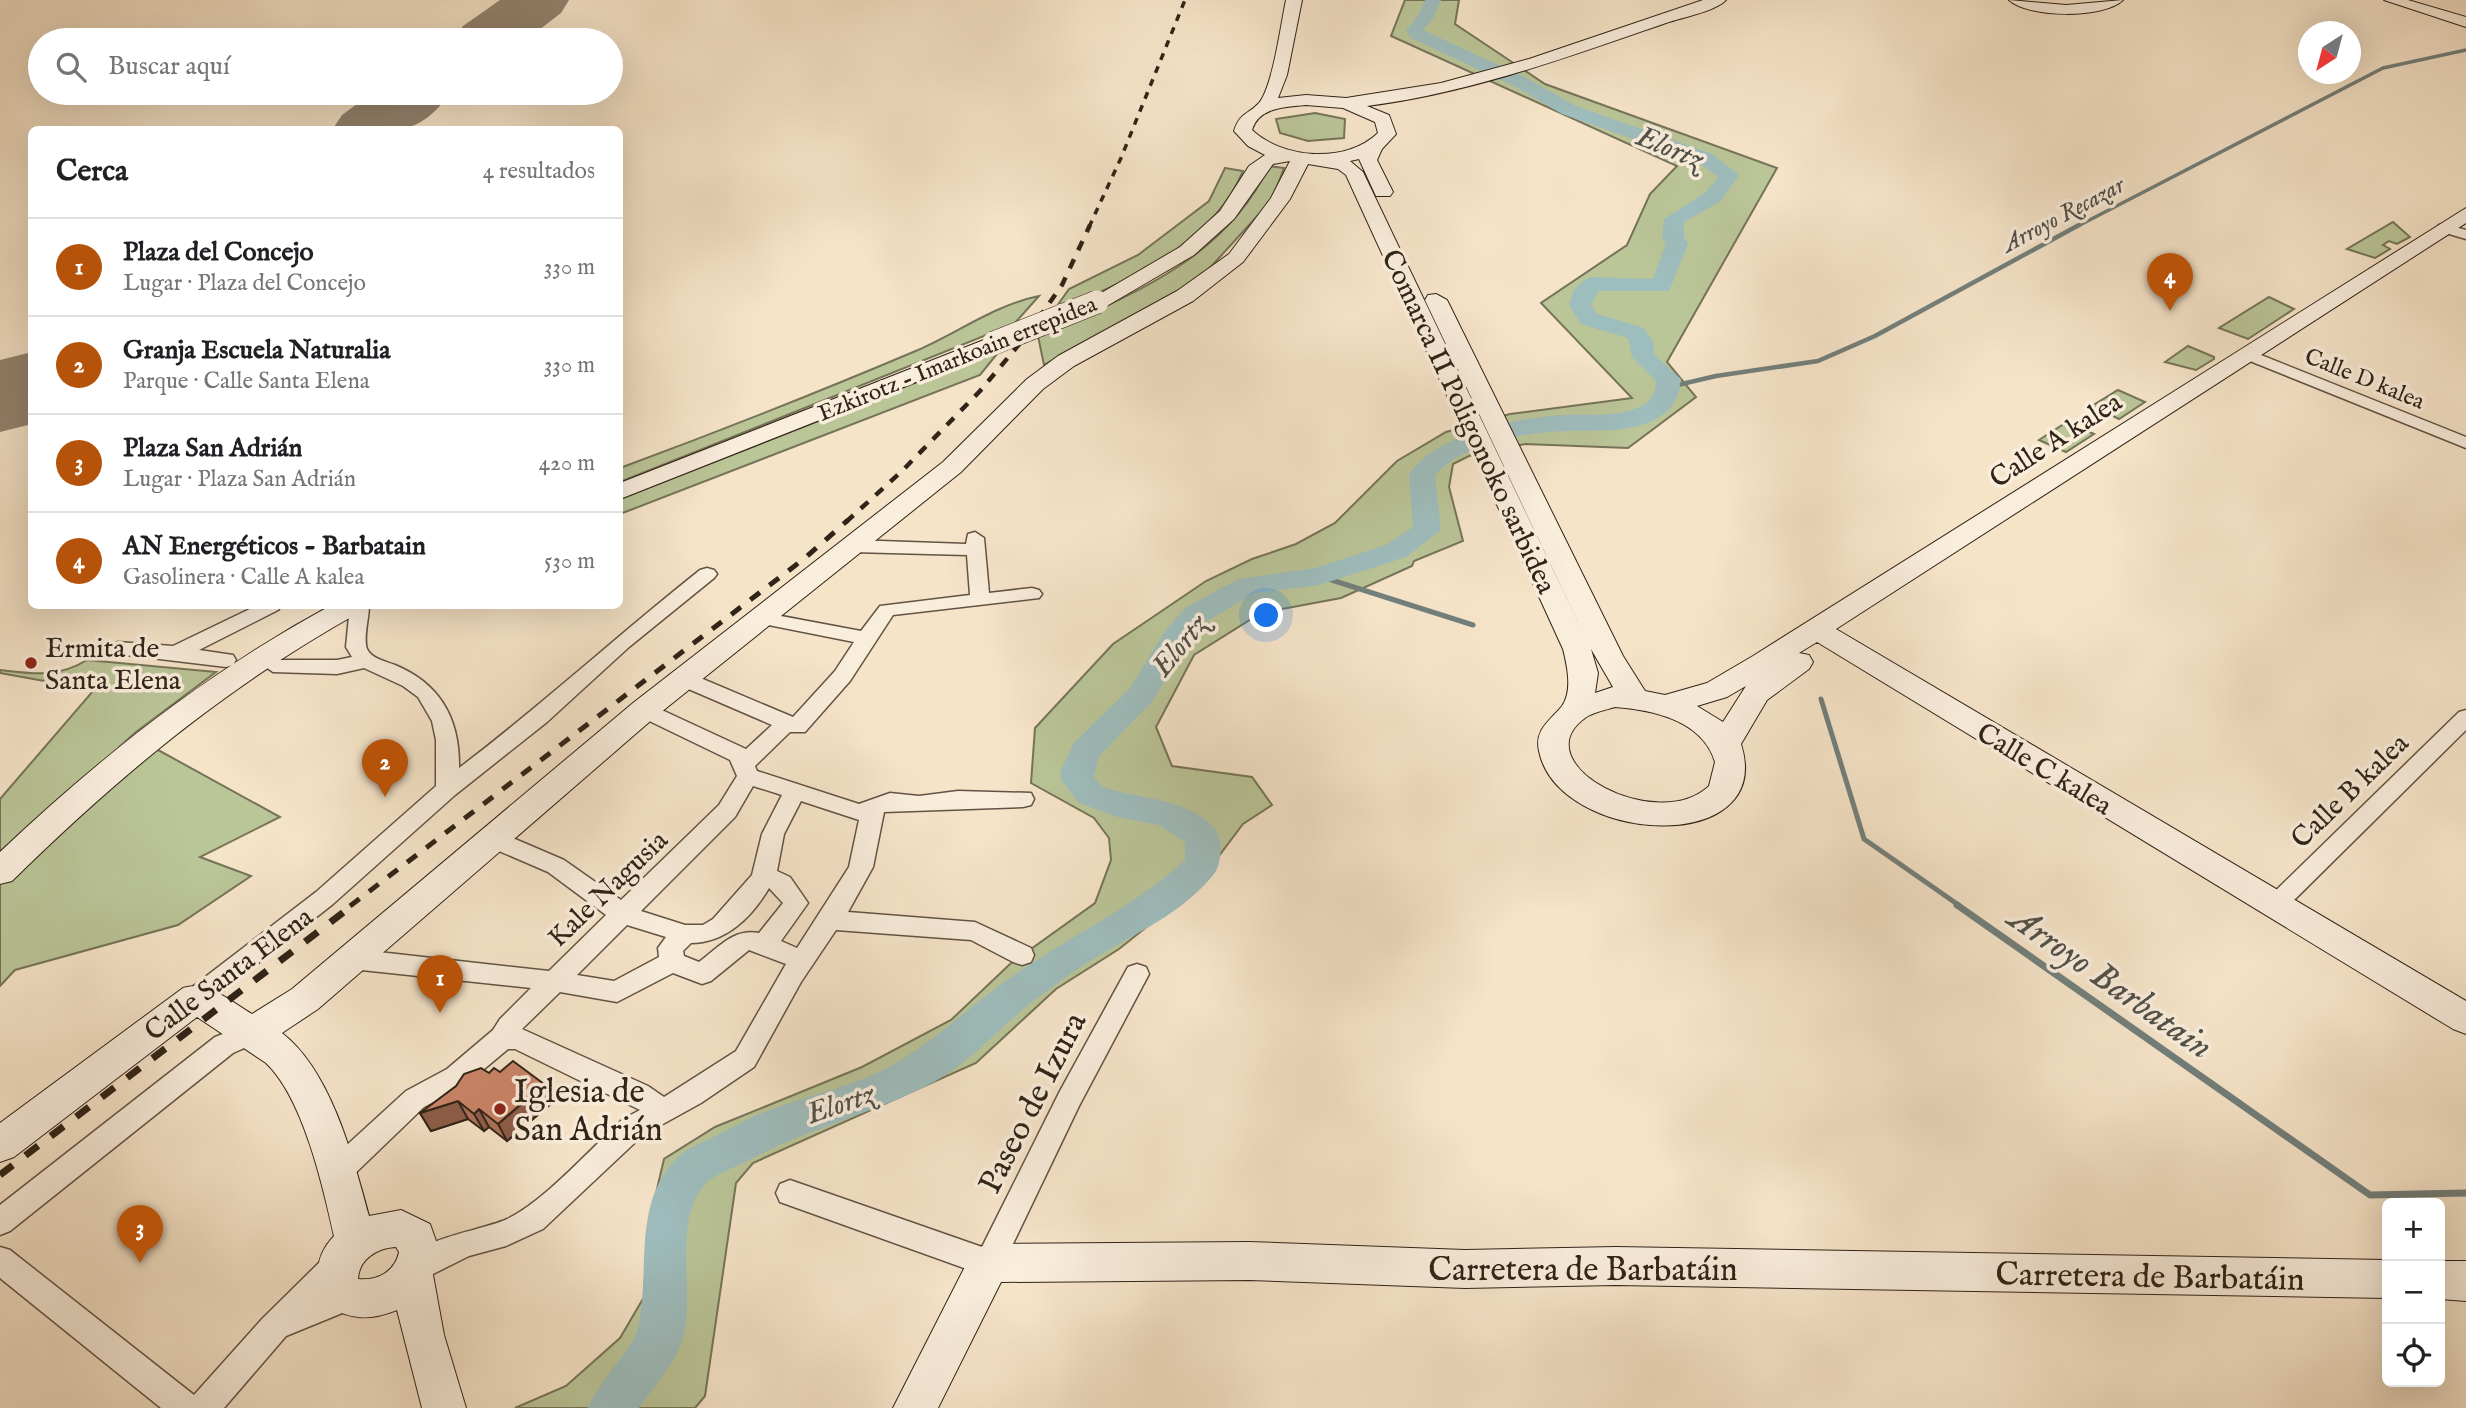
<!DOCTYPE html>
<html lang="es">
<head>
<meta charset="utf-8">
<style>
	:root { --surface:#fff; --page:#f2f2f2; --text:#202124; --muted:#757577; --line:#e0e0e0; --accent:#b45309 }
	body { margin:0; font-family:"IM FELL English",serif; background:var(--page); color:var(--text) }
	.controls { position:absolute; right:21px; bottom:21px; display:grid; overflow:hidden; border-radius:10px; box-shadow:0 7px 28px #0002 }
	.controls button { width:63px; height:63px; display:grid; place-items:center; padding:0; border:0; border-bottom:2px solid var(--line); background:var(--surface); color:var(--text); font:35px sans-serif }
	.compass { position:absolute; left:2298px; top:21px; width:63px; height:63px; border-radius:50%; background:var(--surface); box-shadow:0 7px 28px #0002; rotate:216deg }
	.you { position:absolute; left:1267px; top:616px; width:24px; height:24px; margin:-18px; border:5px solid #fff; border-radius:50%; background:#1a73e8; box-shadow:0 0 0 10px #1a73e833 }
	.badge { display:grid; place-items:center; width:46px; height:46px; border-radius:50%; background:var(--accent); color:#fff; font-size:23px; font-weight:700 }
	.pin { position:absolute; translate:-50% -58px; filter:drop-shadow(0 2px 4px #0008) }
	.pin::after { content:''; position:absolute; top:37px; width:24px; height:21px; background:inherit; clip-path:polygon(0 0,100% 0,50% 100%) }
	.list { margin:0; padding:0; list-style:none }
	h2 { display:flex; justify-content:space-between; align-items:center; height:91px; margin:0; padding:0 28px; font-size:30px }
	h2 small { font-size:23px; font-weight:400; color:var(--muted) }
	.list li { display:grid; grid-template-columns:46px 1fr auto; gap:21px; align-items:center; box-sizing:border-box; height:98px; padding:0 28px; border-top:2px solid var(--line) }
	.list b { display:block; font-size:26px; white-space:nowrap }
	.list p { margin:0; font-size:23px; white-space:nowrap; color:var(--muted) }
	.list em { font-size:23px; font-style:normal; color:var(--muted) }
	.icon { flex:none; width:38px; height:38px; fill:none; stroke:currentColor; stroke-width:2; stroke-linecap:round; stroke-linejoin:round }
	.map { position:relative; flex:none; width:2466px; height:1408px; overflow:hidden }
	.search { position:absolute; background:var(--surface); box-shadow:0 7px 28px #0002; left:28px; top:28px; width:595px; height:77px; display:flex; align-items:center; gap:18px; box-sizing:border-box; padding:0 24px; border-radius:38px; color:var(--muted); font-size:26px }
	.panel { position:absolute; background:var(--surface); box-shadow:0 7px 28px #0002; left:28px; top:126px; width:595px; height:483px; border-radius:10px }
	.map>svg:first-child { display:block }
	.green { fill:#bac598; stroke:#757458; stroke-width:2 }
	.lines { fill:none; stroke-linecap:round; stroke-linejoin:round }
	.stream-far3 { stroke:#727f7b; stroke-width:3.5 }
	.stream-far2 { stroke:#727f7b; stroke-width:4.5 }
	.stream-far1 { stroke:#727f7b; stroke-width:5 }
	.stream { stroke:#727f7b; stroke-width:7 }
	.river { fill:#9ebdbd; fill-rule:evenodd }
	.runway { fill:#938470; fill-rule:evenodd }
	.street-casing { stroke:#625344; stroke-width:3 }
	.secondary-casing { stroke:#302317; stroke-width:2 }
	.street { fill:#f9eddc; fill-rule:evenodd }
	.secondary { fill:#f9eddc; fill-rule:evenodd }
	.rail-far3 { stroke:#302317; stroke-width:3.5; stroke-dasharray:7 7; stroke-linecap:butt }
	.rail-far2 { stroke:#302317; stroke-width:4.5; stroke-dasharray:10 10; stroke-linecap:butt }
	.rail-far1 { stroke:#302317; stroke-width:5; stroke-dasharray:12 12; stroke-linecap:butt }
	.rail { stroke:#302317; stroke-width:7; stroke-dasharray:16 16; stroke-linecap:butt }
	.secondary-bridge-casing { stroke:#302317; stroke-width:24; stroke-linecap:butt }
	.secondary-bridge { stroke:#f9eddc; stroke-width:23 }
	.wall { fill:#ae7259; stroke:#302317; stroke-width:2 }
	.shaded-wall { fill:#8d5c48; stroke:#302317; stroke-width:2 }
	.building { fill:#ca8467; stroke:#302317; stroke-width:2 }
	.poi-dot { fill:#8f2418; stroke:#f9eddc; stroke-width:2.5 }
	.labels { text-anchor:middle; stroke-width:7; stroke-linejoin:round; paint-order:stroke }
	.far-street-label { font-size:23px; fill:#302317; stroke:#f9eddc }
	.far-water-label { font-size:24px; font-style:italic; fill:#515149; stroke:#f9eddc }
	.street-label { font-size:28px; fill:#302317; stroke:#f9eddc }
	.poi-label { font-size:28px; fill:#302317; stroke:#f9eddc; text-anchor:start }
	.water-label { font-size:30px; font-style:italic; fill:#515149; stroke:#f9eddc }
	.near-poi-label { font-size:33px; fill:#302317; stroke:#f9eddc; text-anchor:start }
	.near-street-label { font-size:33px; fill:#302317; stroke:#f9eddc }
	.near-water-label { font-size:37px; font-style:italic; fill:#515149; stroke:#f9eddc }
</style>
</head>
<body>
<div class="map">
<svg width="2466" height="1408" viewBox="0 0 2466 1408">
	<rect width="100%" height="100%" fill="#f6e4c9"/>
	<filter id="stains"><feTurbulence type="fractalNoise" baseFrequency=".00286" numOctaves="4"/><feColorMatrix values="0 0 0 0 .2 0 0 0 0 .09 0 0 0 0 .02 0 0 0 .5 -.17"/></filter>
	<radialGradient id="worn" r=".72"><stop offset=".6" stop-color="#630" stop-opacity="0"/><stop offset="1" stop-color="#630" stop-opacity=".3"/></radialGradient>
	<!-- green -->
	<g class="green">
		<path d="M 1405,0 L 1459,0 L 1455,24 L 1545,84 L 1777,168 L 1667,362 L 1696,397 L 1628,448 L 1525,444 L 1469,456 L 1453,464 L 1449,487 L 1463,541 L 1414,561 L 1412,566 L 1341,598 L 1261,613 L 1194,655 L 1156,727 L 1172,766 L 1252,777 L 1272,805 L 1243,824 L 1194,889 L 1119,949 L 1056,989 L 976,1063 L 753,1163 L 736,1183 L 705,1396 L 695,1408 L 515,1408 L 566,1386 L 620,1338 L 644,1297 L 647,1232 L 664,1159 L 715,1127 L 862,1067 L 951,1020 L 1010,964 L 1095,903 L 1111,860 L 1109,838 L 1094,818 L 1031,783 L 1035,728 L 1113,644 L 1206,581 L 1252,559 L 1296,544 L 1335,523 L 1397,461 L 1446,432 L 1510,414 L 1632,398 L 1541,303 L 1627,245 L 1650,194 L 1677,166 L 1391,36 Z"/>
		<path d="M 1315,113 L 1345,119 L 1344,138 L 1308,141 L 1280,133 L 1276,119 Z"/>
		<path d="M 1269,166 L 1284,168 L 1272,200 L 1207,271 L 1154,307 L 1044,365 L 1038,336 C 1127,297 1225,260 1269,166 Z"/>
		<path d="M 1225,168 L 1243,171 C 1212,247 1123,282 1052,313 L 1069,289 L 1138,255 L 1209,201 Z"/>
		<path d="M 2393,222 L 2410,237 L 2397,244 L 2389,241 L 2383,245 L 2390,249 L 2375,258 L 2347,249 Z"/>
		<path d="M 1039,296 L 1014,324 L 620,482 L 620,468 C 720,431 819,392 918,350 C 959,332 995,305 1039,296 Z"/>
		<path d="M 2269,297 L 2294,309 L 2248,339 L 2219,328 Z"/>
		<path d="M 2188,346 L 2214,357 L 2214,359 L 2196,370 L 2165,362 Z"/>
		<path d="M 1001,349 L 980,375 L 620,514 L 620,499 Z"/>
		<path d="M 2118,390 L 2145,402 L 2119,419 L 2092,406 Z"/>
		<path d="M 2067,422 L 2094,434 L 2066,452 L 2039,440 Z"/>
		<path d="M 87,660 L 216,672 L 136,732 L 0,853 L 0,799 L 94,690 L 0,673 L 0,670 C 33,674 58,678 87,660 Z"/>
		<path d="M 149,745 L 280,817 L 200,857 L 251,876 L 178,925 L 15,970 L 0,986 L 0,878 Z"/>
	</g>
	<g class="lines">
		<!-- stream-far3 -->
		<path class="stream-far3" d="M 2076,227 L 2383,68 L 2466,50"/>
		<!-- stream-far2 -->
		<path class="stream-far2" d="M 1669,387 L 1716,376 L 1818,361 L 1875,336 L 2079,225"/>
		<!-- stream-far1 -->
		<g class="stream-far1">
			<path d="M 1319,576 L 1473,625"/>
			<path d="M 1821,699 L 1864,839 L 1960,906"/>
		</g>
		<!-- stream -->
		<path class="stream" d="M 1957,905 L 2370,1195 L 2466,1193"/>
		<!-- river -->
		<path class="river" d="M 1425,0 L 1441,0 L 1433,18 L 1423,30 L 1526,78 L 1576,106 L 1712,154 L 1739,175 L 1721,201 L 1684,222 L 1684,237 L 1688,244 L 1669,291 L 1598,291 L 1591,305 L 1597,314 L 1644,328 L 1652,339 L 1655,355 L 1681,379 C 1679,392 1677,403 1666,412 C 1642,434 1596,430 1566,431 C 1525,432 1464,443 1435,475 L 1441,530 L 1406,557 L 1319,585 L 1255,593 L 1205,622 L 1189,641 L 1152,702 L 1099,756 L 1094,777 L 1103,787 C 1137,799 1190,798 1215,829 C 1223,839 1222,864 1214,874 C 1181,915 1136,932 1094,959 C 1074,970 1056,985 1037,998 C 1004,1023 971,1062 934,1082 C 874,1114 805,1129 745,1162 C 733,1168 717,1174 707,1182 C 670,1218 697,1295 682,1341 C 674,1365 653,1387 639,1408 L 588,1408 C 597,1384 635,1346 638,1328 C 651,1271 631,1203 678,1157 C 685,1149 700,1144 710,1139 C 726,1131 741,1122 757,1115 C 796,1099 839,1090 877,1073 C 927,1049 965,1010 1010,978 C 1069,936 1131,910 1185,860 L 1185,842 L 1159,825 L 1118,817 L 1079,803 L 1061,780 L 1061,770 L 1074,743 L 1130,688 L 1165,631 L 1185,608 L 1238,579 L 1315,568 L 1386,545 L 1413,527 L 1409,474 C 1437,434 1519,417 1566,415 C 1592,414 1622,418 1645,404 C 1654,398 1655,391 1656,381 L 1632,357 L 1628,338 L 1581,324 L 1569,305 C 1572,292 1578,281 1592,277 L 1653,279 L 1666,244 L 1662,237 L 1664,219 L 1706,192 L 1718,177 L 1698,162 L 1562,114 L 1514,86 L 1411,38 L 1406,30 L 1418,16 Z"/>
		<!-- runway -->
		<g class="runway">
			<path d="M 500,0 L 569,0 L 561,13 L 526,40 L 454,40 L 463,26 Z"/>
			<path d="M 372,93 L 450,93 C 416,142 385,130 332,130 L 342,115 Z"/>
			<path d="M 32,352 L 32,424 L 0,432 L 0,360 Z"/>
		</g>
		<!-- street casing -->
		<g class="street-casing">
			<g id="street">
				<path d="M 2444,224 L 2466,230 L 2466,239 L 2439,231 L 2439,225 Z"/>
				<path d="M 2246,349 L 2466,437 L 2466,448 L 2240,357 L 2238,354 Z"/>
				<path d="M 975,532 L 984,538 L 989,593 L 1032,588 L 1039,590 L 1042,594 L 1039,598 L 893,615 L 850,681 L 805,732 L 790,732 L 755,766 L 757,771 L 859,804 L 890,793 L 919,796 L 958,791 L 1031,793 L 1034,799 L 1031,805 L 1023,807 L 884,812 L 873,867 L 848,912 L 975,922 L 1031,948 L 1034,955 L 1031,962 L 1022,965 L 1013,962 L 971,940 L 836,930 L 801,982 L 754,1067 L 701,1103 L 643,1135 L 543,1229 L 506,1246 L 469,1256 L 415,1283 L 405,1279 L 400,1269 C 414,1238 477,1232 505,1220 C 543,1203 591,1148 623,1119 L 640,1110 L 515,1049 L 508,1049 L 465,1085 L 424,1107 L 345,1183 L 335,1186 L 325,1183 L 321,1174 L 325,1165 L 406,1091 L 447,1069 L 493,1030 L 500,1019 L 531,988 L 352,969 L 343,966 L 340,959 L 343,952 L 352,949 L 549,971 L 606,915 L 548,872 L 485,845 L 482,839 L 485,833 L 493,831 L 501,833 L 564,860 L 621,900 L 719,805 L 737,776 L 730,760 L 637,715 L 633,710 L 637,705 L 651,705 L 746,749 L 772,725 L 677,684 L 674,679 L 677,674 L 691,674 L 793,717 L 835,671 L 854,642 L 753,622 L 750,618 L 753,614 L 760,612 L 861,631 L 880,606 L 970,595 L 967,555 L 852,552 L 843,546 L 852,540 L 966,544 L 968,534 ZM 753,786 L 782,795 L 762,834 L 752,875 L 713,919 L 703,925 L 685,925 L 641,911 L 735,817 ZM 801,801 L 859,820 L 849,867 L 797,948 L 781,941 L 808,903 L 790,877 L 777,871 L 784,834 ZM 769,888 L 783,903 L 759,933 C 734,928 719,947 699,962 L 684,956 L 683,951 L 691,943 C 726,943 752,917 769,888 ZM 627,925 L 666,937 L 658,948 L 659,957 L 614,981 L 577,975 ZM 749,950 L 786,964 L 736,1051 L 664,1097 L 648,1086 L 522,1029 L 560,992 L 617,1002 L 673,973 L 702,984 L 711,981 Z"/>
				<path d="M 707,568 L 714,570 L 717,574 L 714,578 L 629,647 L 547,722 L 455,795 L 333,904 L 205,1005 L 196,1008 L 187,1005 L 183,998 L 187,991 L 316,892 L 436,786 L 436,740 L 432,721 L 418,697 L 403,686 L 364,668 L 337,674 L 273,672 L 263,665 L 266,660 L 337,660 L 352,657 L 346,647 L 350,606 L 369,606 C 369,618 363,638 367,649 C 372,659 385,661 395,665 C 441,684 460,720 459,768 C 542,705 618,635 700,570 Z"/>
				<path d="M 256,606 L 281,606 L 278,610 L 199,650 L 233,655 L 236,660 L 233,665 L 226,667 L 118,654 L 108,648 L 118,642 L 173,646 Z"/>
				<path d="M 2466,710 L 2466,730 L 2282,912 L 2274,915 L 2266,912 L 2262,906 L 2266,900 L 2459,712 Z"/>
				<path d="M 1137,964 L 1146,967 L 1149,974 L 1079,1106 L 999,1273 L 989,1277 L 780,1202 L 776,1193 L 780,1184 L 790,1180 L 982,1247 L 1060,1091 L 1128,967 Z"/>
				<path d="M 251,1023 L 260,1027 L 264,1034 L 260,1041 L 233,1053 L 10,1231 L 0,1235 L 0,1205 L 215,1037 Z"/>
				<path d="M 0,1247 L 10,1250 L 194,1395 L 262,1319 L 330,1252 L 340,1248 L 350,1252 L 355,1262 L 350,1272 L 334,1288 L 347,1283 L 357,1287 L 362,1297 L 357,1307 L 286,1336 L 224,1408 L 161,1408 L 0,1278 Z"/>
			</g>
		</g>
		<!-- secondary casing -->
		<g class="secondary-casing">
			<g id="secondary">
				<path d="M 1286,0 L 1302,0 L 1287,75 L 1278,98 L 1306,95 L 1346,98 L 1441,83 L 1529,59 L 1703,0 L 1726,0 C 1714,12 1683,17 1666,23 C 1568,57 1470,93 1367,106 L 1389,115 L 1396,134 L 1382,149 L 1377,160 L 1393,192 L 1390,196 L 1376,196 L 1359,159 L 1350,161 L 1363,172 L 1587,641 L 1425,300 L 1428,295 L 1436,294 L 1447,300 L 1623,656 L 1645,691 L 1665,695 L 1707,683 L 1753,656 L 2466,208 L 2466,223 L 1836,629 L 2466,1001 L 2466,1034 L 2453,1029 L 1817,642 L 1799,653 L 1809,655 L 1813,662 L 1809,669 L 1767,700 L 1741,744 C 1777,858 1558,845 1539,751 C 1534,729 1551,720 1562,706 C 1573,691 1567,665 1563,649 L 1346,175 L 1338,169 L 1308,164 L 1290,199 L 1243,262 L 1193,301 L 1074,366 L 1043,389 L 961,472 L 655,717 L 318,1009 L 282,1033 C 331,1071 353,1157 369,1216 L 401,1210 L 430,1224 L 440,1252 L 433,1275 L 444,1335 L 466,1408 L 422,1408 L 397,1310 C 369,1321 351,1320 325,1305 C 314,1280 314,1257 334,1236 C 323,1186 303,1098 266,1063 L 197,1017 L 14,1157 L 0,1162 L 0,1123 L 183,988 C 208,980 231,1002 252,1014 L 292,989 L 633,703 L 943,462 L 1027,379 L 1058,356 L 1177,291 L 1229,254 L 1271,198 L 1290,161 L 1273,164 L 1234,219 L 1194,255 L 1105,307 L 1097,308 L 1086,302 L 1180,247 L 1220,211 L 1249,166 L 1265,155 L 1248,146 L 1234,131 C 1240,112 1248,115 1259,103 C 1273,86 1281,23 1286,0 ZM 1306,105 L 1343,108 L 1375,122 L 1378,133 C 1346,164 1283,159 1252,130 C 1259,107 1286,107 1306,105 ZM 1591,649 L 1613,687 L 1595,693 L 1598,673 ZM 1746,686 L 1723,722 L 1697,706 L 1727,697 ZM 1615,707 C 1654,710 1703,721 1715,762 L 1709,786 C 1658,835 1522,764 1585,718 C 1593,712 1606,710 1615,707 ZM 396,1247 L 399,1252 C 395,1272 377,1281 358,1279 C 359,1259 377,1248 396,1247 Z"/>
				<path d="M 2009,0 L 2066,5 L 2123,0 C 2104,19 2028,18 2009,0 Z"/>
				<path d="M 2384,0 L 2408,0 L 2466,17 L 2466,27 Z"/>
				<path d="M 994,336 L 1005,343 L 1002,348 L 620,499 L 620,483 Z"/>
				<path d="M 330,606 L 364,606 L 360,612 C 227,686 120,775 12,881 L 0,884 L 0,852 C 101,756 208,672 330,606 Z"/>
				<path d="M 1249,1242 L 1465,1250 L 1616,1247 L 2387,1260 L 2387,1298 L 1616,1285 L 1465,1288 L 1249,1280 L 1001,1282 L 938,1408 L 893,1408 L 974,1249 L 989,1244 Z"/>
				<path d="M 2440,1261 L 2466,1261 L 2466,1301 L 2440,1299 Z"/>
			</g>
		</g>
		<!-- street -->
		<use href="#street" class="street"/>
		<!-- secondary -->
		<use href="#secondary" class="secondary"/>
		<!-- rail-far3 -->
		<path class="rail-far3" d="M 1089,227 L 1121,158 L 1185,0"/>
		<!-- rail-far2 -->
		<path class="rail-far2" d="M 846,522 L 902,471 L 980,391 L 1027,335 L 1062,285 L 1090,225"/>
		<!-- rail-far1 -->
		<path class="rail-far1" d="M 350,906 L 805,558 L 848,520"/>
		<!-- rail -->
		<path class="rail" d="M 0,1175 L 353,905"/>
		<!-- secondary-bridge casing -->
		<g class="secondary-bridge-casing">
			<path id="secondary-bridge" d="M 994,343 L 1097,302"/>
		</g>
		<!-- secondary-bridge -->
		<use href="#secondary-bridge" class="secondary-bridge"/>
	</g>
	<!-- wall -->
	<path class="wall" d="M 500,1072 L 544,1084 L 553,1102 L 507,1141 L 489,1127 L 484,1131 L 468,1119 L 431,1131 L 420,1113 L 489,1073 Z"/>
	<!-- shaded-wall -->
	<g class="shaded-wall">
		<path d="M 544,1084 L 553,1102 L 507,1141 L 498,1124 Z"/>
		<path d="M 458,1101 L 468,1119 L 431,1131 L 420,1113 Z"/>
		<path d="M 479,1109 L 489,1127 L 484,1131 L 474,1114 Z"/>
	</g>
	<!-- building -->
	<path class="building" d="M 513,1061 L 544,1084 L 498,1124 L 479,1109 L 474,1114 L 458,1101 L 420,1113 L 456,1086 L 464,1074 L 481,1068 L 489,1073 L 494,1068 L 500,1072 Z"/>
	<!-- markers -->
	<g class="poi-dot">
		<circle cx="31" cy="663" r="7"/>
		<circle cx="500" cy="1109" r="7"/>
	</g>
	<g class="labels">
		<!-- far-street labels -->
		<g class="far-street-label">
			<text transform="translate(957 358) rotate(-22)" y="8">Ezkirotz - Imarkoain errepidea</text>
			<text transform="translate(2365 378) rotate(22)" y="8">Calle D kalea</text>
		</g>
		<!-- far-water labels -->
		<g class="far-water-label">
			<text transform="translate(2063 214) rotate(-28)" y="8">Arroyo Recazar</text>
		</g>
		<!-- street labels -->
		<g class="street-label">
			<text transform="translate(1470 421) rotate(65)" y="10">Comarca II Poligonoko sarbidea</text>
			<text transform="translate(2055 439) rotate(-33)" y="10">Calle A kalea</text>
			<text transform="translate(2045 768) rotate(31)" y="10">Calle C kalea</text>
			<text transform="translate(2349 790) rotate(-44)" y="10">Calle B kalea</text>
			<text transform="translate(607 888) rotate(-44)" y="10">Kale Nagusia</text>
			<text transform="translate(228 973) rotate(-37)" y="10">Calle Santa Elena</text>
		</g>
		<!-- poi labels -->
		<g class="poi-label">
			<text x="45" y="657">Ermita de<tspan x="45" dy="32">Santa Elena</tspan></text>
		</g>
		<!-- water labels -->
		<g class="water-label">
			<text transform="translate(1670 147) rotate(22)" y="10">Elortz</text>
			<text transform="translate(1179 645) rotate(-51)" y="10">Elortz</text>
			<text transform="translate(840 1103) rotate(-19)" y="10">Elortz</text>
		</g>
		<!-- near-poi labels -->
		<g class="near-poi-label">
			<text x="514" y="1102">Iglesia de<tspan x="514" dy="38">San Adrián</tspan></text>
		</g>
		<!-- near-street labels -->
		<g class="near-street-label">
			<text transform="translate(1031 1102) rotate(-63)" y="12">Paseo de Izura</text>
			<text x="1583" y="1280">Carretera de Barbatáin</text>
			<text transform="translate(2150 1275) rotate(1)" y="12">Carretera de Barbatáin</text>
		</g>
		<!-- near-water labels -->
		<g class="near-water-label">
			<text transform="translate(2112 981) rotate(35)" y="13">Arroyo Barbatain</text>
		</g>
	</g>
	<rect width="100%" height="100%" filter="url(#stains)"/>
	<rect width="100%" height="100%" fill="url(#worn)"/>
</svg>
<div class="controls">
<button>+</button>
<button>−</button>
<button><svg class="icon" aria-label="locate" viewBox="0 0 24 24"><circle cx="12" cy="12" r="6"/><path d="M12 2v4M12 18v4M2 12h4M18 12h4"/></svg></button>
</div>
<svg class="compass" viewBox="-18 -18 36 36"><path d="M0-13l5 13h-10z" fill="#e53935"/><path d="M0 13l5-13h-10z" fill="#757577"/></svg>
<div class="you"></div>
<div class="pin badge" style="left:440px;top:1013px">1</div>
<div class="pin badge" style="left:385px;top:797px">2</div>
<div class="pin badge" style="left:140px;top:1263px">3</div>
<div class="pin badge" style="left:2170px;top:311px">4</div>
<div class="search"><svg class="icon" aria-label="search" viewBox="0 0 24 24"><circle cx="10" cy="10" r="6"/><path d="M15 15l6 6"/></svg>Buscar aquí</div>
<section class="panel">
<h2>Cerca<small>4 resultados</small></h2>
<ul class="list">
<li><span class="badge">1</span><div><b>Plaza del Concejo</b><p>Lugar · Plaza del Concejo</p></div><em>330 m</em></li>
<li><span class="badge">2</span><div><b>Granja Escuela Naturalia</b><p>Parque · Calle Santa Elena</p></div><em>330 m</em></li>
<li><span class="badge">3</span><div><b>Plaza San Adrián</b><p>Lugar · Plaza San Adrián</p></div><em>420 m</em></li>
<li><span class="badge">4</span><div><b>AN Energéticos - Barbatain</b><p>Gasolinera · Calle A kalea</p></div><em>530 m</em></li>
</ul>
</section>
</div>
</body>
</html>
